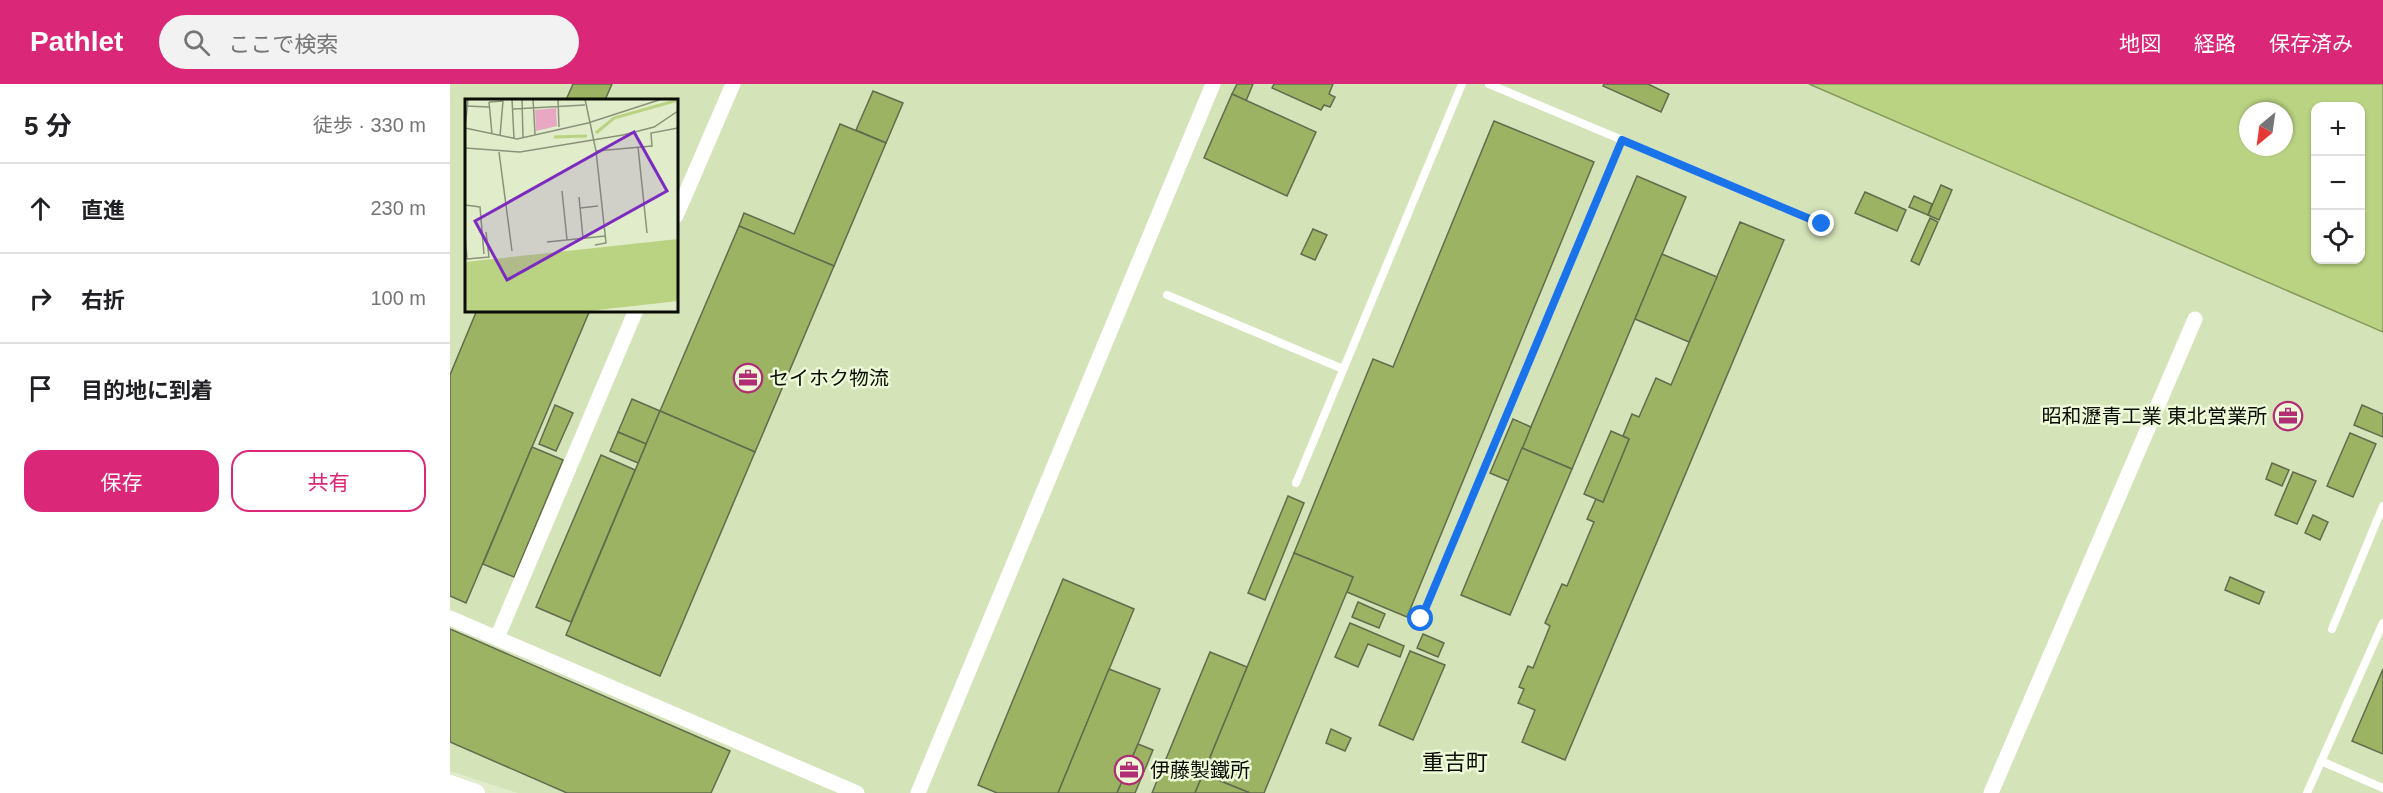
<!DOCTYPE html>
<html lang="ja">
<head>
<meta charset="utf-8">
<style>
	:root { --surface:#fff; --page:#f2f2f2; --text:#202124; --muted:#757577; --line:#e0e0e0; --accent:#db2777 }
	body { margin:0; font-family:Arial,"Noto Sans JP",sans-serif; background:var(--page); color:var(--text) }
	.controls { position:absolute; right:18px; top:18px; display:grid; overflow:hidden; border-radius:12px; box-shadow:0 2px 4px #0004 }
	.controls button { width:54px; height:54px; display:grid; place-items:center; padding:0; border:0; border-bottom:2px solid var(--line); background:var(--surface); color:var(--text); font:30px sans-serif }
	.compass { position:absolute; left:1789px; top:18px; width:54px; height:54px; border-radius:50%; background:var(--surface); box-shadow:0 2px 4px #0004; rotate:209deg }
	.stop { position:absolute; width:18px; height:18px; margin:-14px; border:4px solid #1a73e8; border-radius:50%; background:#fff }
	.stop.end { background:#1a73e8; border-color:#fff; box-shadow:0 2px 6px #0008 }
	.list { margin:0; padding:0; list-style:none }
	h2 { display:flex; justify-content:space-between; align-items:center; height:78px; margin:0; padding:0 24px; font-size:26px }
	h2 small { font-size:20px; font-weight:400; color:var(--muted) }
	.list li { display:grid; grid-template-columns:39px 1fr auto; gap:18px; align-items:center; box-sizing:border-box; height:90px; padding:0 24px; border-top:2px solid var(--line) }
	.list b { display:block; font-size:22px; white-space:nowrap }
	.list em { font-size:20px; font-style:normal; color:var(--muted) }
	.actions { display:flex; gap:12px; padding:18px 24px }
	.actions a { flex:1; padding:14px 0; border:2px solid var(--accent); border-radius:18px; text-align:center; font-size:21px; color:var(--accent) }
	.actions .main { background:var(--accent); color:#fff }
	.icon { flex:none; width:33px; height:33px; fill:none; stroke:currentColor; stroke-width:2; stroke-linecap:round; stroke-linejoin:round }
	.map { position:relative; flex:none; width:1933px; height:709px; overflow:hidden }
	header { display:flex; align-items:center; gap:36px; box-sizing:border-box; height:84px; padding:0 30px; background:var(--accent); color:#fff }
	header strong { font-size:28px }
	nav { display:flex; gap:33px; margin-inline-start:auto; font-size:21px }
	.search { width:420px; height:54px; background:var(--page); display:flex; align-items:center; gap:15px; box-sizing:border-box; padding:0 21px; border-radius:33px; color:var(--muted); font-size:22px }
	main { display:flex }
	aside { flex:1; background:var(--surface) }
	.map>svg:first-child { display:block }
	.built { fill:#d5e3b9; fill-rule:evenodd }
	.water { fill:#bad382; stroke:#85985c; stroke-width:1.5; fill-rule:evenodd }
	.building { fill:#9cb364; stroke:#626c4d; stroke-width:1.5 }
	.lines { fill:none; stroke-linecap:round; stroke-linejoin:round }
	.service { stroke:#fff; stroke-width:8 }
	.minor { stroke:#fff; stroke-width:15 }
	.tertiary { stroke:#fff; stroke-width:18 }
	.route { stroke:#1a73e8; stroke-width:8 }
	.labels { text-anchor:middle; stroke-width:5; stroke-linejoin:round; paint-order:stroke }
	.poi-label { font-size:20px; fill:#090d03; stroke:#edf9d7; text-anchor:start }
	.quarter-label { font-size:22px; fill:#090d03; stroke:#edf9d7 }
	.inset-river { fill:none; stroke:#bad382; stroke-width:3 }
	.inset-road { fill:none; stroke:#8a937a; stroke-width:1.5 }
	.view { fill:#7b2cbf; fill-opacity:0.15; stroke:#7b2cbf; stroke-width:3 }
	.inset-edge { fill:none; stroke:#090d03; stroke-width:3 }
</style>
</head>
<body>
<header>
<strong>Pathlet</strong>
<div class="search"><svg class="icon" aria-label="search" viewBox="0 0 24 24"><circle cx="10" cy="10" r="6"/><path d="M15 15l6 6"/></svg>ここで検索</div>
<nav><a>地図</a><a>経路</a><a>保存済み</a></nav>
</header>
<main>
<aside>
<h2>5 分<small>徒歩 · 330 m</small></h2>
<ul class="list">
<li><svg class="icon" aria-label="ahead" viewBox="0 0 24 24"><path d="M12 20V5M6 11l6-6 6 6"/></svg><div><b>直進</b></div><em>230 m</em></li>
<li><svg class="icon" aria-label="right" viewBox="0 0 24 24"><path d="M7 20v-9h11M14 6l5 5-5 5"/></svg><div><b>右折</b></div><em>100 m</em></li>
<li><svg class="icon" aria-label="arrive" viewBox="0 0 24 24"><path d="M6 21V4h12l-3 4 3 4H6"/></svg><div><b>目的地に到着</b></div></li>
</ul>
<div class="actions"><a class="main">保存</a><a>共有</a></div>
</aside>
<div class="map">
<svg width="1933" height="709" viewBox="0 0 1933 709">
	<rect width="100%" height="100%" fill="#e0ecca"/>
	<!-- built -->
	<path class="built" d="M 0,0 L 1359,0 L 1933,248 L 1933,709 L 68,709 L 0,687 ZM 16,16 L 226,16 L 226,226 L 16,226 Z"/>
	<!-- water -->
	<path class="water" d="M 1359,0 L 1933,0 L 1933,248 ZM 1866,22 L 1910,22 L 1910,176 L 1866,176 ZM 1798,27 L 1834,27 L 1834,63 L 1798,63 Z"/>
	<!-- building -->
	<g class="building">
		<path d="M 123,0 L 162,0 L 155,16 L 116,16 Z"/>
		<path d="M 787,0 L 803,0 L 796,17 L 782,10 Z"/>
		<path d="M 824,0 L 883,0 L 879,10 L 885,13 L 880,23 L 874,21 L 871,26 L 822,4 Z"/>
		<path d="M 1154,0 L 1198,0 L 1219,10 L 1211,28 L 1153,2 Z"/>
		<path d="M 423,7 L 453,19 L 436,59 L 406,46 Z"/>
		<path d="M 782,10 L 866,48 L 837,112 L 754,74 Z"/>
		<path d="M 1044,37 L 1144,78 L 957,533 L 897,508 L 903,493 L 844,469 L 923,275 L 943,283 Z"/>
		<path d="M 390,40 L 436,59 L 384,182 L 289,142 L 294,129 L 344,150 Z"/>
		<path d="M 1187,92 L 1236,113 L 1122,385 L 1072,364 Z"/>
		<path d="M 1491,101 L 1502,106 L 1489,136 L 1478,131 Z"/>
		<path d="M 1415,108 L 1456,126 L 1447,147 L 1405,129 Z"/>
		<path d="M 1464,112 L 1482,120 L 1478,131 L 1459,123 Z"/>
		<path d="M 1480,134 L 1488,138 L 1469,181 L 1461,177 Z"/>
		<path d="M 1290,138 L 1334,156 L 1115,676 L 1072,658 L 1085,626 L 1068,619 L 1074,605 L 1069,603 L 1078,582 L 1083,584 L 1100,542 L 1095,539 L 1112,500 L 1117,502 L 1144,438 L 1137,435 L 1146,415 L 1153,418 L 1179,355 L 1173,352 L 1182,330 L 1189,333 L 1206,294 L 1221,301 Z"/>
		<path d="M 289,142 L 384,182 L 305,368 L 210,327 Z"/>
		<path d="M 863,145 L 877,151 L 865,176 L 851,170 Z"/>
		<path d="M 1212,170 L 1267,193 L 1239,258 L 1185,235 Z"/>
		<path d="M 27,226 L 140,226 L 16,519 L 0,512 L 0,291 Z"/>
		<path d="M 182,315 L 210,327 L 196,360 L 168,348 Z"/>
		<path d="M 105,321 L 123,329 L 106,367 L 89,360 Z"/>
		<path d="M 1912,321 L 1933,330 L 1933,353 L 1904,341 Z"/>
		<path d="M 210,327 L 305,368 L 210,592 L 116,551 Z"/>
		<path d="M 1063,335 L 1081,343 L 1059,397 L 1040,389 Z"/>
		<path d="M 1161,347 L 1179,355 L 1153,418 L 1134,410 Z"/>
		<path d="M 168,348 L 196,360 L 188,379 L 160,367 Z"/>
		<path d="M 1900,349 L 1926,360 L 1903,413 L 1877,402 Z"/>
		<path d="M 82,363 L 113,376 L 64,493 L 33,480 Z"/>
		<path d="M 1072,364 L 1122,385 L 1060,531 L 1011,511 Z"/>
		<path d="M 151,371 L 185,386 L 121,538 L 86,523 Z"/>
		<path d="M 1822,379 L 1839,386 L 1832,402 L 1816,395 Z"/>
		<path d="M 1843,388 L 1866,397 L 1847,440 L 1825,431 Z"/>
		<path d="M 838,412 L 854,419 L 815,516 L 798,509 Z"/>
		<path d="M 1863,431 L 1878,438 L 1870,456 L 1855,449 Z"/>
		<path d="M 844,469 L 903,493 L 814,709 L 800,709 L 753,690 Z"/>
		<path d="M 1780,493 L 1814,508 L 1809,520 L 1775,506 Z"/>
		<path d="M 613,495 L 684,525 L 608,709 L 547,709 L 528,701 Z"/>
		<path d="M 908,518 L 935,530 L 929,544 L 902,533 Z"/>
		<path d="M 900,539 L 954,562 L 950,573 L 918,560 L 908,583 L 885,573 Z"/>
		<path d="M 0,545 L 280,667 L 261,709 L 117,709 L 0,658 Z"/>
		<path d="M 973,550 L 994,559 L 988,573 L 967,564 Z"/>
		<path d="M 960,567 L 995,581 L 963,656 L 929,641 Z"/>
		<path d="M 760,568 L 797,583 L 753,690 L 745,709 L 702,709 Z"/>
		<path d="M 659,585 L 710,605 L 688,660 L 667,709 L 608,709 Z"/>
		<path d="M 1933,585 L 1933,670 L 1902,657 Z"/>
		<path d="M 881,645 L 901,654 L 895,667 L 876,659 Z"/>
		<path d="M 688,660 L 703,666 L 685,709 L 667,709 Z"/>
		<path d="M 753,690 L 800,709 L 745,709 Z"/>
	</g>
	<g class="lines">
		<!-- service -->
		<g class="service">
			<path d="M 1039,0 L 1372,140"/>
			<path d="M 717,211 L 893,285"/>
			<path d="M 846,399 L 1012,0"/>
			<path d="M 971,535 L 1172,56"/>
			<path d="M 1882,545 L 1933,422"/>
			<path d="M 1871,677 L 1933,704"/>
			<path d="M 1857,709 L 1933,539"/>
		</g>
		<!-- minor -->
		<g class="minor">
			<path d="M 226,132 L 283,0"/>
			<path d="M 0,534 L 407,709"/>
			<path d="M 47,554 L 186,226"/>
			<path d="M 468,709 L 763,0"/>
			<path d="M 1541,709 L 1745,235"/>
		</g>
		<!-- tertiary -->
		<path class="tertiary" d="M 0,700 L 26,709"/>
	</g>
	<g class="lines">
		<!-- route -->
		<path class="route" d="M 971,535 L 1172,56 L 1372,140"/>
	</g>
	<!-- icons -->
	<defs>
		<g id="office-ring" transform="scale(1.5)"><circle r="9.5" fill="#edf9d7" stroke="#b12d74" stroke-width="1.5"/><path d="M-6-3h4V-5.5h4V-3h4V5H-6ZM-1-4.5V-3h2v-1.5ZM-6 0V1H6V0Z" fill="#b12d74"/></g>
	</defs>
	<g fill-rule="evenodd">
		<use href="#office-ring" x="298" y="294"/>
		<use href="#office-ring" x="1838" y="332"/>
		<use href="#office-ring" x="679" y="686"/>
	</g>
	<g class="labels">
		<!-- poi labels -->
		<g class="poi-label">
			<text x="319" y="301">セイホク物流</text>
			<text x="1817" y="339" text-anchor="end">昭和瀝青工業 東北営業所</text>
			<text x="700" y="693">伊藤製鐵所</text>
		</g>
		<!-- quarter labels -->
		<g class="quarter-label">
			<text x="1005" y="686">重吉町</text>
		</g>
	</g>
	<!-- overview -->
	<g transform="translate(15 15)">
		<rect width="213" height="213" fill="#e0ecca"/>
		<path d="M 91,9 L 92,27 L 71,32 L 70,11 Z" fill="#e8a8c2"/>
		<path d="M 213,140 L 213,202 L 114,213 L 0,213 L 0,163 Z" fill="#bad382"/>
		<path class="inset-river" d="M 131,34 L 149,19 L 213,1M 89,38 L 122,37"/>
		<path class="inset-road" d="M 47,0 L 49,40M 57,0 L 58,39M 68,0 L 70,35M 93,0 L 94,28M 120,0 L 131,52 L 141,144 L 130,146M 24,3 L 38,2 L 35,37M 24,3 L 27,35M 1,7 L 24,8M 48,10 L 120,6M 0,29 L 52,40 L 123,24 L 197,0M 0,30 L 3,0M 173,48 L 182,134M 0,49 L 55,53 L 158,36 L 189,28 L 213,12M 131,52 L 187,47 L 186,34 L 213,29M 34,53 L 47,152M 97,92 L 102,141M 114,98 L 118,139M 0,106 L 15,108 L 19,155M 115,109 L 133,107M 0,137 L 2,160 L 24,158 L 21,133M 82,143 L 140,137"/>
		<path class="view" d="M 169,33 L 202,92 L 42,181 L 10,122 Z"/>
		<rect width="213" height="213" class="inset-edge"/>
	</g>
</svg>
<div class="controls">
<button>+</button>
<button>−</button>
<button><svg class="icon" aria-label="locate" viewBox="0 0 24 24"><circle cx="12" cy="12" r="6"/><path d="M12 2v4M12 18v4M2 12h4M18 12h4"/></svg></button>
</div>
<svg class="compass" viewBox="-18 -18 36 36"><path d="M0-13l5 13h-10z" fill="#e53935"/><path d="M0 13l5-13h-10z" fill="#757577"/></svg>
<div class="stop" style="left:971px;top:535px"></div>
<div class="stop end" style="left:1372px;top:140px"></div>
</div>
</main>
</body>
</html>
